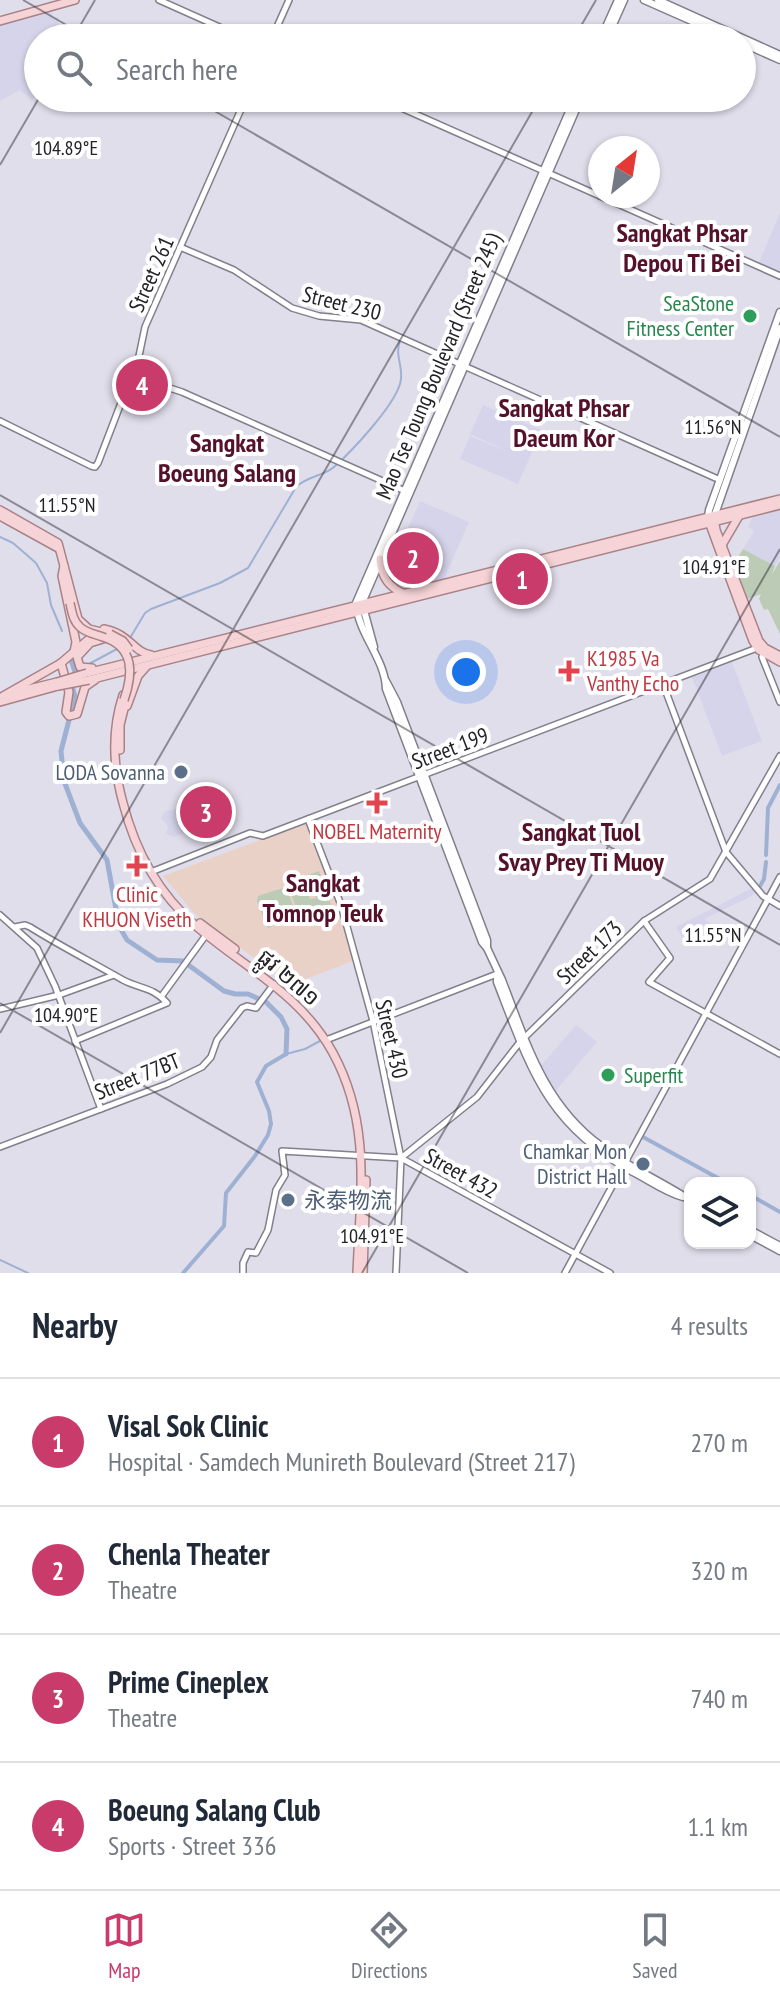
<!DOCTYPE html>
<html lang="en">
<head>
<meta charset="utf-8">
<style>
	:root { --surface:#fff; --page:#f2f2f3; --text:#1f2937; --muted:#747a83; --line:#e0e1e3; --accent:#c83b6a }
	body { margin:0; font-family:"PT Sans Narrow","Noto Sans SC","Noto Sans Khmer",sans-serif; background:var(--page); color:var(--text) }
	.controls { position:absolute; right:24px; bottom:24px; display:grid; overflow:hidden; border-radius:16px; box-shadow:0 2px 6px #0004 }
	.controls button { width:72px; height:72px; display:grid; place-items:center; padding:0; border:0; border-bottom:2px solid var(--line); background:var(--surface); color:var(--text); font:40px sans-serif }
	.compass { position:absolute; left:588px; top:136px; width:72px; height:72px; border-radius:50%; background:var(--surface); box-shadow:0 2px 6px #0004; rotate:30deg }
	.you { position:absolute; left:466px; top:672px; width:28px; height:28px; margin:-20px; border:6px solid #fff; border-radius:50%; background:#1a73e8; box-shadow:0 0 0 12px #1a73e833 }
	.badge { display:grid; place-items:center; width:52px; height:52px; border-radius:50%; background:var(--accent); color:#fff; font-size:26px; font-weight:700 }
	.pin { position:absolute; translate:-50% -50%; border:4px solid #fff; box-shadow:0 2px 8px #0006 }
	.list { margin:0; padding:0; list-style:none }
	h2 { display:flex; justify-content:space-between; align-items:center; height:104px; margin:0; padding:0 32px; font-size:34px }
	h2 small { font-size:26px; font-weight:400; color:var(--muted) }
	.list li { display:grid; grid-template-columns:52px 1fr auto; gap:24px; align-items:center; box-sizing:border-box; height:128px; padding:0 32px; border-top:2px solid var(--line) }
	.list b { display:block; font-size:30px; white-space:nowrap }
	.list p { margin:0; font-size:26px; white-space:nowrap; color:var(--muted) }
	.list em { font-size:26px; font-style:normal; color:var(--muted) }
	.icon { flex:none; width:44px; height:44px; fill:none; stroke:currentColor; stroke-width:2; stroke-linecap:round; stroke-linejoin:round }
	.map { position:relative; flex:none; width:780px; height:1273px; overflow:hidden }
	.search { position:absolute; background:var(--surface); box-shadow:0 2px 6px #0004; left:24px; right:24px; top:24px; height:88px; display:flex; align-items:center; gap:20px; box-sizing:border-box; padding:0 28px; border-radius:44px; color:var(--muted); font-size:30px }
	.sheet { height:616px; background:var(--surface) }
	nav { display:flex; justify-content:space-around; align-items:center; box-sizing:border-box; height:112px; border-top:2px solid var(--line); background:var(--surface); font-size:22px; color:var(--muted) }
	nav a { display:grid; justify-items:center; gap:4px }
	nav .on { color:var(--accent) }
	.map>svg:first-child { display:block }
	.commercial { fill:#d6d4ea }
	.medical { fill:#e9d1c7 }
	.green { fill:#bbcbb6 }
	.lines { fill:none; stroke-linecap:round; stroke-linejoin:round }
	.stream { stroke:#9fb1d3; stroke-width:2 }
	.canal { stroke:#9fb1d3; stroke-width:4 }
	.river { stroke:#9fb1d3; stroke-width:5 }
	.tertiary-casing { stroke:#817f8b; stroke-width:8 }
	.secondary-casing { stroke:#817f8b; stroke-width:9 }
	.primary-casing { stroke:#a88287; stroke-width:10 }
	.tertiary { stroke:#fff; stroke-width:5 }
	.secondary { stroke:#fff; stroke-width:6 }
	.primary { stroke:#f5d3d6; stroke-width:7 }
	.primary-bridge-casing { stroke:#a88287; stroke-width:10; stroke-linecap:butt }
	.primary-bridge { stroke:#f5d3d6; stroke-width:7 }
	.ticks { fill:none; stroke:#232227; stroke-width:2; stroke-opacity:0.45 }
	.leisure-dot { fill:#2e9e5b; stroke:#fff; stroke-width:3 }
	.health-dot { fill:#e0444e; stroke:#fff; stroke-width:3 }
	.service-dot { fill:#5c6f8a; stroke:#fff; stroke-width:3 }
	.labels { text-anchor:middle; stroke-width:8; stroke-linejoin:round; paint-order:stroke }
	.street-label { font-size:22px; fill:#232227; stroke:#fff }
	.leisure-label { font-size:22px; fill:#27864d; stroke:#fff; text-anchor:end }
	.health-label { font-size:22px; fill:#be3a42; stroke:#fff }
	.service-label { font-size:22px; fill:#4e5e75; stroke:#fff; text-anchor:end }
	.quarter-label { font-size:26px; font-weight:bold; fill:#551129; stroke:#fff }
	.ticks-label { font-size:20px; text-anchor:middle; fill:#232227; stroke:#fff; stroke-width:8; stroke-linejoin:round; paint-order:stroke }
</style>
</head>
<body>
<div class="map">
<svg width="780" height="1273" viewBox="0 0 780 1273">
	<rect width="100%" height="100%" fill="#e1deec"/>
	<!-- commercial -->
	<g class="commercial">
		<path d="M 50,8 L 53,18 L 58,17 L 59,38 L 38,38 L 36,95 L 32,100 L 20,90 L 0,101 L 0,24 Z"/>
		<path d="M 780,213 L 780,278 L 757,267 Z"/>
		<path d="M 483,405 L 542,430 L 518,484 L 460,459 L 470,436 L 509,452 L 470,434 Z"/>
		<path d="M 420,501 L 469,522 L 442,584 L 422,589 L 441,552 L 404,537 Z"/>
		<path d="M 780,509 L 780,558 L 775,566 L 743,549 L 754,531 L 748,527 L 753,516 Z"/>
		<path d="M 732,662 L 762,741 L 722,756 L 692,677 Z"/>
		<path d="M 213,799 L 221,820 L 201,825 L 174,837 L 166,834 L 168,826 L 161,818 L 165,811 L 193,806 Z"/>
		<path d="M 754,887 L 757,892 L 750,897 L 704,919 L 715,926 L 713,929 L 700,925 L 689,928 L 683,938 L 676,927 Z"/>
		<path d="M 576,1025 L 597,1042 L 553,1094 L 539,1068 Z"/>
	</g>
	<!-- medical -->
	<path class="medical" d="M 306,823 L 338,907 L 353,961 L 290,985 L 194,913 L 163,876 Z"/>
	<!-- green -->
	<g class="green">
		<path d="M 743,549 L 775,566 L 772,574 L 780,561 L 780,634 L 768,609 L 764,610 L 759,599 L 761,594 L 747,599 L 734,564 Z"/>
		<path d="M 319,871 L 332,908 L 325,911 L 323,906 L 299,916 L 288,885 L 303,880 L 310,899 L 316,898 L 308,875 Z"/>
		<path d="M 286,887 L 297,916 L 268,928 L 257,902 L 258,896 Z"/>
	</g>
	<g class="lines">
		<!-- stream -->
		<g class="stream">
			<path d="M 0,537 L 13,543 L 36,563 L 47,583 L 51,605 L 62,631"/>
			<path d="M 130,638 L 145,613 L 151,609 L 220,583 L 248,568 L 296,487 C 307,476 324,476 334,467 C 353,450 393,407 400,384 C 405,369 394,356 400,341"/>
			<path d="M 87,665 L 117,649"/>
			<path d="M 286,1054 L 305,1049 L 320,1041"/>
			<path d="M 0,1260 L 28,1273"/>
		</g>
		<!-- canal -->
		<g class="canal">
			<path d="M 766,855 L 768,808 L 780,785"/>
			<path d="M 759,888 L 764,879 L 766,862"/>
			<path d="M 643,1137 L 727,1183"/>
			<path d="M 750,1195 L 780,1212"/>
			<path d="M 183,1273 L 224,1226 L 226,1193 L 255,1156 L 268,1135 L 271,1124 L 269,1111 L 257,1082 L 266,1066 L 286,1054"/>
		</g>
		<!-- river -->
		<path class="river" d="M 69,654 L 75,672 L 71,680 L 75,697 L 61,751 L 64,781 L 80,823 L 107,860 L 119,926 L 127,940 L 157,960 L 183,961 L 224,991 L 235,994 L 248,994 L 266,1002 L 281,1017 L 287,1029 L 286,1054"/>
		<!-- tertiary casing -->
		<g class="tertiary-casing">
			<g id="tertiary">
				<path d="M 159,0 L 244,38"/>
				<path d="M 272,38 L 289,0"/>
				<path d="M 379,98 L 600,196"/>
				<path d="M 600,196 L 780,276"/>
				<path d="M 180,247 L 234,270 L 292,308 L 319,316 L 361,320 L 720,480"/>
				<path d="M 130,375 L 182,392 L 405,491"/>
				<path d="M 0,421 L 91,466 L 95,467 L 98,463 L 139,356 L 145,327 L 246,98"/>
				<path d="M 764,653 L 762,657 L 780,702"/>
				<path d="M 663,684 L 726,852 L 763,896 L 780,906"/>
				<path d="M 308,819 L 341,905 L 373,1021 L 401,1158 L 396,1273"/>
				<path d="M 151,872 L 250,833 L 263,836 L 757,648"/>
				<path d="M 0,915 L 37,948 L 55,986 L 101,1109"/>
				<path d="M 644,921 L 670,958 L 649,982 L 780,1054"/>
				<path d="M 15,927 L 25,925 L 30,927 C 60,946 92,962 123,980 C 140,989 153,987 167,1003 L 75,1041"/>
				<path d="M 161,997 L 206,935"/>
				<path d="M 0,1009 L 59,995 L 114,975"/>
				<path d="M 326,1040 L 497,974"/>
				<path d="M 0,1147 L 167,1084 L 202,1067 L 211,1057 L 217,1040 L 242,1008 L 247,1006 L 256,1008 L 274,984"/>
				<path d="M 401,1158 L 477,1097 L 520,1042 L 644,921 L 710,879 L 780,756"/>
				<path d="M 243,1273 L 243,1263 L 248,1252 L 256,1253 L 268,1230 L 276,1190 L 285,1175 L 282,1151 L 401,1158 L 610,1273"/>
				<path d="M 565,1273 L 780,877"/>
			</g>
		</g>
		<!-- secondary casing -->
		<g class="secondary-casing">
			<g id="secondary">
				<path d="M 644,0 L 730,38"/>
				<path d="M 658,0 L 780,55"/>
				<path d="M 601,38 L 618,0"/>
				<path d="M 607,38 L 624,0"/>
				<path d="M 742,43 L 780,60"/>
				<path d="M 714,517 L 780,328"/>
				<path d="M 708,519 L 709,510 L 780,312"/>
				<path d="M 374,647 L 362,603 L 581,98"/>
				<path d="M 386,681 L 397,702 L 487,940 L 487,948 L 502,980 C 526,1042 544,1105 601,1146 C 628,1167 661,1181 690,1200"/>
				<path d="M 487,948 L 482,942 L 386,689 C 385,658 358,634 356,603 L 575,98"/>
				<path d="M 497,974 L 497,982 C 531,1069 546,1124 633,1172 C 649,1180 665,1192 683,1197"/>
				<path d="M 750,1230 L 780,1246"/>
				<path d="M 750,1235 L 780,1251"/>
			</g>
		</g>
		<!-- primary casing -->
		<g class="primary-casing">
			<g id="primary">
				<path d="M 0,21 L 75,0"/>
				<path d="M 0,510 L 58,543 L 78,619 L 89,629 L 110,634"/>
				<path d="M 0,516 L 58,548"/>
				<path d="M 714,519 L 716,530 L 759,641 L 765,648 L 780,656"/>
				<path d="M 709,522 L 753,641 L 759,650 L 780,662"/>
				<path d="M 722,545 L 739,516"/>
				<path d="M 380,559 C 381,576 389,588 405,594"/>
				<path d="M 64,566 L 62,576 L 76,642 L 74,652"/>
				<path d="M 104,629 C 130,634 133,652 151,655"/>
				<path d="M 61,663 L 69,692 L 66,712 L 69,716 L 77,714 L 85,687 L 95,680"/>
				<path d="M 92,668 L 80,667 L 77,657 L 90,643 L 106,638"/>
				<path d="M 87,673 L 780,499"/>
				<path d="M 89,680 L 780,505"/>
				<path d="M 13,693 L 57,682"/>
				<path d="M 123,695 C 111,731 113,767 123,803 C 135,850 159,894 196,926 C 246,969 300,993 333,1053 C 372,1125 360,1195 357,1273"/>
				<path d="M 3,696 L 61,663 L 96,633"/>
				<path d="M 0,702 L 58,686"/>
				<path d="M 127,706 L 138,676 L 146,667"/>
				<path d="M 120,750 L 120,725 L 126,701"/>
				<path d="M 200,923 L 235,949"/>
				<path d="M 363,1273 L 366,1180"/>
			</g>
		</g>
		<!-- tertiary -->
		<use href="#tertiary" class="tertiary"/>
		<!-- secondary -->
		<use href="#secondary" class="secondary"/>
		<!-- primary -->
		<use href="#primary" class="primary"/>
		<!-- primary-bridge casing -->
		<g class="primary-bridge-casing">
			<g id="primary-bridge">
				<path d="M 70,603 C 72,612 73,621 80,627 C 86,633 95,634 103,637 C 135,647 133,674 124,700"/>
				<path d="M 110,634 L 123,641 L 129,649"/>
				<path d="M 57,682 L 87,673"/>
				<path d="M 58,686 L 89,680"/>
			</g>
		</g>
		<!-- primary-bridge -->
		<use href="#primary-bridge" class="primary-bridge"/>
	</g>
	<!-- ticks -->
	<path class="ticks" d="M 23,0 L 89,38M 73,38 L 95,0M 574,38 L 596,0M 192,98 L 780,437M 0,165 L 39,98M 0,495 L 780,945M 0,1003 L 468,1273M 0,1033 L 540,98M 362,1273 L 780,549"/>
	<!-- markers -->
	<g class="leisure-dot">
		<circle cx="750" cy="316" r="8"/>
		<circle cx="608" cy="1075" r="8"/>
	</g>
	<g class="health-dot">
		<path d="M565 659h8v8h8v8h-8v8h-8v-8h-8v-8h8z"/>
		<path d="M373 791h8v8h8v8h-8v8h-8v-8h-8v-8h8z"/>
		<path d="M133 854h8v8h8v8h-8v8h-8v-8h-8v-8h8z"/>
	</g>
	<g class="service-dot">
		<circle cx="181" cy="772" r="8"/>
		<circle cx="643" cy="1164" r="8"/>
		<circle cx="288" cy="1200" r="8"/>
	</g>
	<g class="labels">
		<!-- street labels -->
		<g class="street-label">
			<text transform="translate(151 274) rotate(-66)" y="8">Street 261</text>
			<text transform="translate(342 303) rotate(14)" y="8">Street 230</text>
			<text transform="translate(438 366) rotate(-67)" y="8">Mao Tse Toung Boulevard (Street 245)</text>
			<text transform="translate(450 748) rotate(-21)" y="8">Street 199</text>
			<text transform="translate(589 952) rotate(-44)" y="8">Street 173</text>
			<text transform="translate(289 977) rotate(41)" y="8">ផ្លូវ ២៧១</text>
			<text transform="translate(392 1039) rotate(77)" y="8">Street 430</text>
			<text transform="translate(137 1076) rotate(-22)" y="8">Street 77BT</text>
			<text transform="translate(461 1173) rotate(29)" y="8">Street 432</text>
		</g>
		<!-- leisure labels -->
		<g class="leisure-label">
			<text x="734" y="311">SeaStone<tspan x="734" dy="25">Fitness Center</tspan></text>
			<text x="624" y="1083" text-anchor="start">Superfit</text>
		</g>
		<!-- health labels -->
		<g class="health-label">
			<text x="587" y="666" text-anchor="start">K1985 Va<tspan x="587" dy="25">Vanthy Echo</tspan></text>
			<text x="377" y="839">NOBEL Maternity</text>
			<text x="137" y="902">Clinic<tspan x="137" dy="25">KHUON Viseth</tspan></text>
		</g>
		<!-- service labels -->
		<g class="service-label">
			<text x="165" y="780">LODA Sovanna</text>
			<text x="627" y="1159">Chamkar Mon<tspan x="627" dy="25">District Hall</tspan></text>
			<text x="304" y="1208" text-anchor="start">永泰物流</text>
		</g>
		<!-- quarter labels -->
		<g class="quarter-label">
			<text x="682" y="242">Sangkat Phsar<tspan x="682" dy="30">Depou Ti Bei</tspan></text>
			<text x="564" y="417">Sangkat Phsar<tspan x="564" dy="30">Daeum Kor</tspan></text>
			<text x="227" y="452">Sangkat<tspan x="227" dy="30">Boeung Salang</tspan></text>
			<text x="581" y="841">Sangkat Tuol<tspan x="581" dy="30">Svay Prey Ti Muoy</tspan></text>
			<text x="323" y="892">Sangkat<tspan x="323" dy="30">Tomnop Teuk</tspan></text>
		</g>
	</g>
	<g class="ticks-label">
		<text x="66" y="155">104.89°E</text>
		<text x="713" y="434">11.56°N</text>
		<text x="67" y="512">11.55°N</text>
		<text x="714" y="574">104.91°E</text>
		<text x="713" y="942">11.55°N</text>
		<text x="66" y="1022">104.90°E</text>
		<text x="372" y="1243">104.91°E</text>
	</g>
</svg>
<div class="controls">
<button><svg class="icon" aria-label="layers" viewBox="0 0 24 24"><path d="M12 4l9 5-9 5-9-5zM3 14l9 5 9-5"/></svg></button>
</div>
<svg class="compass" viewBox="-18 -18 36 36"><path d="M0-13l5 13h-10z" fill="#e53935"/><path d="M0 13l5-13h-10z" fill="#747a83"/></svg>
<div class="you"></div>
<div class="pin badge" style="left:522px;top:579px">1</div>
<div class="pin badge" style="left:413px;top:558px">2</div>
<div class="pin badge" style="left:206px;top:812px">3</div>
<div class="pin badge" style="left:142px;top:385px">4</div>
<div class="search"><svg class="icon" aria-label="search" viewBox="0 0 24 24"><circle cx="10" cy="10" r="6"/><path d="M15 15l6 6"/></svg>Search here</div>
</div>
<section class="sheet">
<h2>Nearby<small>4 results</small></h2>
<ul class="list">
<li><span class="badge">1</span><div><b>Visal Sok Clinic</b><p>Hospital · Samdech Munireth Boulevard (Street 217)</p></div><em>270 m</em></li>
<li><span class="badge">2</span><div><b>Chenla Theater</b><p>Theatre</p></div><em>320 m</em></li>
<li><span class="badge">3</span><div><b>Prime Cineplex</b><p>Theatre</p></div><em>740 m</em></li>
<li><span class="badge">4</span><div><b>Boeung Salang Club</b><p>Sports · Street 336</p></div><em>1.1 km</em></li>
</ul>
</section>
<nav>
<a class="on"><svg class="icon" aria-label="map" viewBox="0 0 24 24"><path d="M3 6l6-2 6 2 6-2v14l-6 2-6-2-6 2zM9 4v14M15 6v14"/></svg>Map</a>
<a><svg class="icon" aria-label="directions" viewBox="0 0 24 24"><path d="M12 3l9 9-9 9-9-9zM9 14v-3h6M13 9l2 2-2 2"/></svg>Directions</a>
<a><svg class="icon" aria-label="saved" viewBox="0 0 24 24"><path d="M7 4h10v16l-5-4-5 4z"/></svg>Saved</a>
</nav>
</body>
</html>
